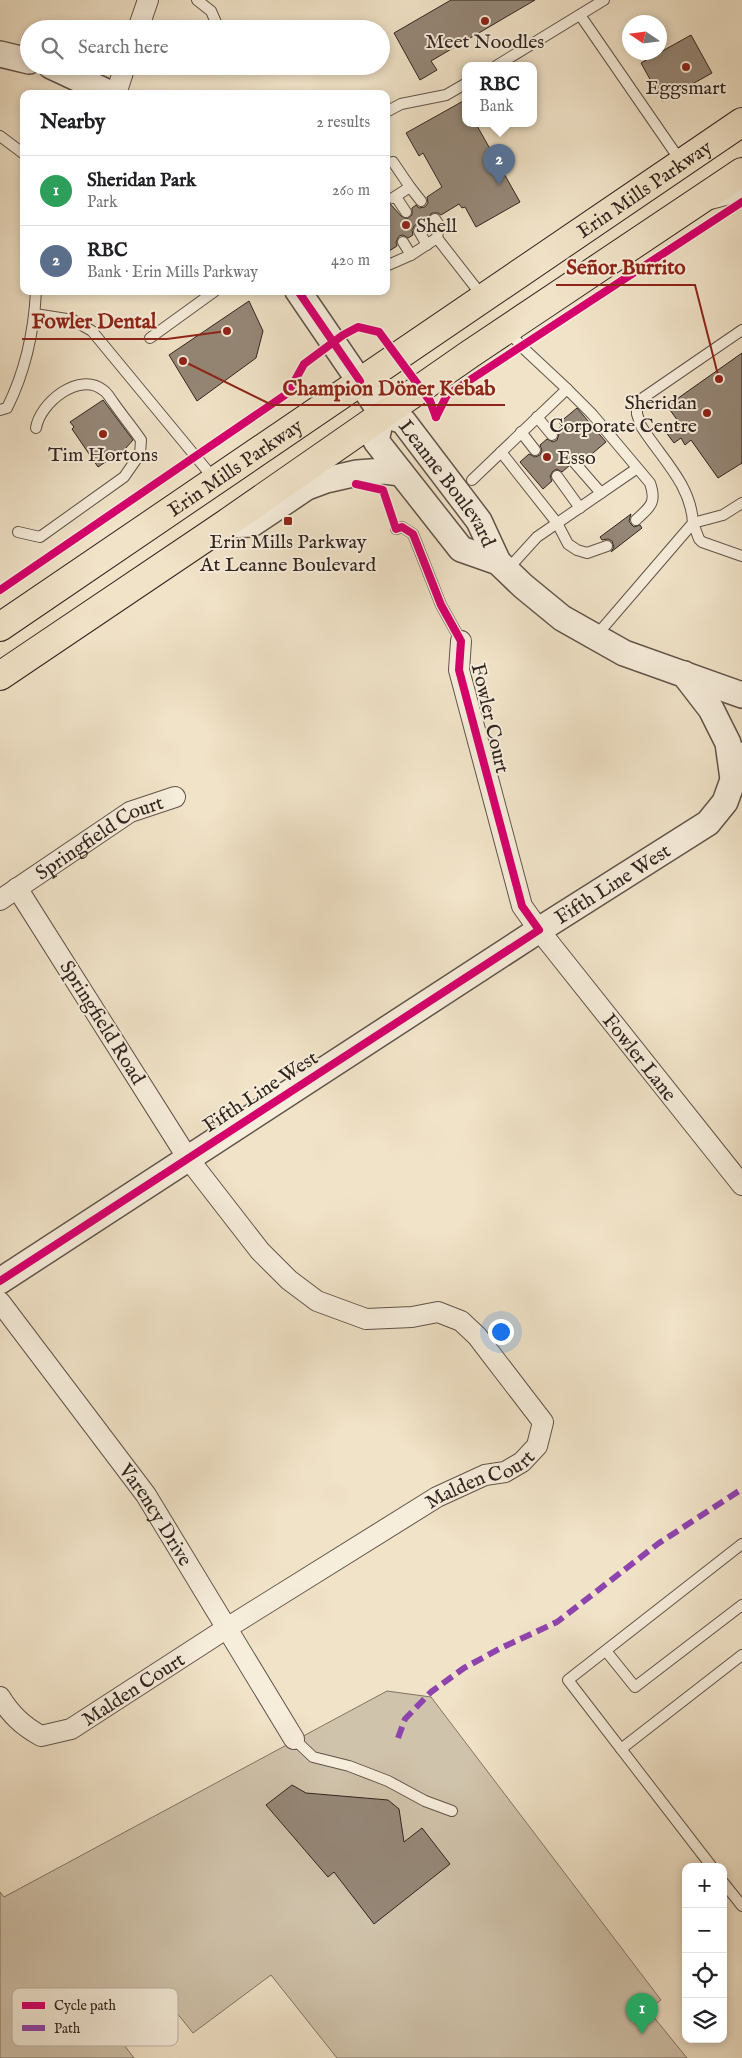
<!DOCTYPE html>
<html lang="en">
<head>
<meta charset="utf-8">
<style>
	:root { --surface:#fff; --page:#f6f6f6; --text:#202124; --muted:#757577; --line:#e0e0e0; --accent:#ea580c }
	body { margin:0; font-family:"IM FELL English",serif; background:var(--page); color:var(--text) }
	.controls { position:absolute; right:15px; bottom:15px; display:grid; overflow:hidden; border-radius:10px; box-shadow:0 2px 8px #0003 }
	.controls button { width:45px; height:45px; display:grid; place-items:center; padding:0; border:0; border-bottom:1px solid var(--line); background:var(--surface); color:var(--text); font:25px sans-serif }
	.compass { position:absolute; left:622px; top:15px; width:45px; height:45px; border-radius:50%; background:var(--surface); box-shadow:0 2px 8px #0003; rotate:283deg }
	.you { position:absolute; left:500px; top:1331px; width:18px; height:18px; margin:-12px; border:4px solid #fff; border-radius:50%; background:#1a73e8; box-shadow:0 0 0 8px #1a73e833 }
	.badge { display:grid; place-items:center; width:32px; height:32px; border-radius:50%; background:var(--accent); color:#fff; font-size:16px; font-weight:700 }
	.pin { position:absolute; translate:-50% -41px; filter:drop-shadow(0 1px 2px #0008) }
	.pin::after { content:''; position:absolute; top:26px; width:18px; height:15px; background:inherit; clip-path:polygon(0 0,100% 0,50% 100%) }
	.popup { position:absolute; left:462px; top:62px; width:75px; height:65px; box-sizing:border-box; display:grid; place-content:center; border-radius:10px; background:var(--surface); filter:drop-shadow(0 1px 4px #0005); font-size:16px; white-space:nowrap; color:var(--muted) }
	.popup b { font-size:19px; color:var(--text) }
	.popup::after { content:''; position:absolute; left:50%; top:100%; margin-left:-10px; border:10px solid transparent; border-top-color:var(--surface) }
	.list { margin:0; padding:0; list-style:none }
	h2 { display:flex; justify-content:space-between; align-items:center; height:65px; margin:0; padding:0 20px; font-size:21px }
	h2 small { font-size:16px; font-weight:400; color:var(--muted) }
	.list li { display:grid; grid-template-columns:32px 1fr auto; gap:15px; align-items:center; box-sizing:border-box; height:70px; padding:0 20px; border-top:1px solid var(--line) }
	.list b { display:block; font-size:19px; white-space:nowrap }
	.list p { margin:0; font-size:16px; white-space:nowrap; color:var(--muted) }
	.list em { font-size:16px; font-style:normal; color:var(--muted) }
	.icon { flex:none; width:28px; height:28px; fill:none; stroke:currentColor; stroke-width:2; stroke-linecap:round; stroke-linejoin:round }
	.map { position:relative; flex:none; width:742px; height:2058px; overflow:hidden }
	.search { position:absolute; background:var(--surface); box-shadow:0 2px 8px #0003; left:20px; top:20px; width:370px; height:55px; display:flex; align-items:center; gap:12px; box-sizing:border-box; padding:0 18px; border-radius:28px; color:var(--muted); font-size:19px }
	.panel { position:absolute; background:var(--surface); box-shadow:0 2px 8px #0003; left:20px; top:90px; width:370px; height:205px; border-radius:10px }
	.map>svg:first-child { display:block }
	.green { fill:#d0c3ab; stroke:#807466 }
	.building { fill:#958777; stroke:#312420 }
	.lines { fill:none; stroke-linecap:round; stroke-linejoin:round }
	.service-casing { stroke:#61544a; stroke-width:12 }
	.minor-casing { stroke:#61544a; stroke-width:22 }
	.tertiary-casing { stroke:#61544a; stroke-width:28 }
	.primary-casing { stroke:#312420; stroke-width:30 }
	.service { stroke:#f6eddb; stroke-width:10 }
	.minor { stroke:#f6eddb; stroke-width:20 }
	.tertiary { stroke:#f6eddb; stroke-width:25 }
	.primary { stroke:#f1e3c8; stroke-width:28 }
	.quiet { stroke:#8e44ad; stroke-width:6; stroke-dasharray:12 6; stroke-linecap:butt }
	.cycleway-casing { stroke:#f6eddb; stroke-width:11 }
	.cycleway { stroke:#d6006c; stroke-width:8 }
	.poi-dot { fill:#8f2418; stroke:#f6eddb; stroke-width:2 }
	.labels { text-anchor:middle; stroke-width:4; stroke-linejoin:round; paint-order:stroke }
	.poi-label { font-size:20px; fill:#312420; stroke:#f6eddb }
	.street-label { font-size:20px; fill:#312420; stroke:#f6eddb }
	.key { fill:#f6eddb; stroke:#bbb1a3; stroke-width:1 }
	.key-label { font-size:14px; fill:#312420 }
	.leader { fill:none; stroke:#8f2418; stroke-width:2 }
	.callout-dot { fill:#8f2418; stroke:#f6eddb; stroke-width:2 }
	.callout-label { font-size:21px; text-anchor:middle; font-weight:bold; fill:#8f2418; stroke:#f6eddb; stroke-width:4; stroke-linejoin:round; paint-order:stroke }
</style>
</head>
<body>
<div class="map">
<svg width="742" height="2058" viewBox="0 0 742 2058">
	<rect width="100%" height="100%" fill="#f1e3c8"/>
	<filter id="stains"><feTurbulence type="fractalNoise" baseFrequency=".004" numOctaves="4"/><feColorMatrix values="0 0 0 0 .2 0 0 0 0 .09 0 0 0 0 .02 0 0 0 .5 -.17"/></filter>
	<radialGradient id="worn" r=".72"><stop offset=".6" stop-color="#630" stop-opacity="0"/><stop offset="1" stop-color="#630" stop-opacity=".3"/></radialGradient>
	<!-- green -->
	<path class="green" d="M 387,1691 L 431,1697 L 661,2000 L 648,2010 L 687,2058 L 337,2058 L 271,1975 L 193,2033 L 164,1997 L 117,2036 L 134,2058 L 0,2058 L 0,1892 L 4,1897 Z"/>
	<!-- building -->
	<g class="building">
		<path d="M 451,0 L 535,0 L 431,61 L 437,70 L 420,80 L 394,33 Z"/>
		<path d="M 691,35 L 712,73 L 662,101 L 641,63 Z"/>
		<path d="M 465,100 L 465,124 L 476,124 L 520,202 L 476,227 L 465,207 L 462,208 L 459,204 L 441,215 L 438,213 L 432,213 L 429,216 L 430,223 L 424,227 L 420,224 L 415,225 L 412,230 L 413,235 L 408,238 L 403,235 L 399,236 L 396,242 L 397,246 L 386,253 L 386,199 L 401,216 L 407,219 L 412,215 L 412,208 L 416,205 L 419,208 L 425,207 L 428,203 L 427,197 L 442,187 L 423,153 L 419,156 L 406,133 Z"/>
		<path d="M 249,301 L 263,331 L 256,358 L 197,401 L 169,355 Z"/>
		<path d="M 742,353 L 742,463 L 718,478 L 691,440 L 685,445 L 681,438 L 674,443 L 665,431 L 678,421 L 667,406 Z"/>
		<path d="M 103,400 L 133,440 L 125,449 L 98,467 L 72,429 L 74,427 L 70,422 Z"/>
		<path d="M 577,408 L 606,442 L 587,458 L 583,454 L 579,457 L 576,455 L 570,457 L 567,460 L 569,466 L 562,472 L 557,469 L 553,471 L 550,476 L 552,481 L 543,489 L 520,462 L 529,454 L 535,457 L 540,455 L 542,450 L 540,445 L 547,439 L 553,442 L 557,440 L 559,434 L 557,430 L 562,426 L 559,423 Z"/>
		<path d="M 631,514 L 629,521 L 631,524 L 634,527 L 640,525 L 642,528 L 611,552 L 614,547 L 612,541 L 608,539 L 602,540 L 600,537 Z"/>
		<path d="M 292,1785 L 306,1793 L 388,1800 L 399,1809 L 404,1842 L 422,1828 L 450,1864 L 374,1924 L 334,1872 L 328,1877 L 266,1805 Z"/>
	</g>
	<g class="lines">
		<!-- service casing -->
		<g class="service-casing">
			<g id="service">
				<path d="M 197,0 L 211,11 L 219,29"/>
				<path d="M 580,15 L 682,163"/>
				<path d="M 496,66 L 604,0"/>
				<path d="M 386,112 L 401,104 L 446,95 L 465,84"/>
				<path d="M 0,136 L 24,154"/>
				<path d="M 393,162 L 410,187 L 393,198"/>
				<path d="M 410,187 L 421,201"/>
				<path d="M 396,197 L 406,212"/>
				<path d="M 711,204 L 730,199 L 742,191"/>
				<path d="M 435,219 L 439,225 L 437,238"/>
				<path d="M 419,231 L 427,245"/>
				<path d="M 403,242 L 411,255"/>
				<path d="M 386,266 L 411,255 L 437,238 L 483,297"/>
				<path d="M 35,314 L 73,320 L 92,331 L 215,480"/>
				<path d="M 150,338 L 215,291"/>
				<path d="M 567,389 L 592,414 L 650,483 C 657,503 650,507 636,520"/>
				<path d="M 0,410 L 7,408 C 25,372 34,331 36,291"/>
				<path d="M 537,417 L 552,435"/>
				<path d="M 521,432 L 535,450"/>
				<path d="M 501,452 L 557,523 L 568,544 L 577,550 L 587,553 L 607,546"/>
				<path d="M 574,462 L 601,493"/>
				<path d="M 557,476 L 580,508"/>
				<path d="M 472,480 L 567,389 L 521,346 L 508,330"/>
				<path d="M 742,503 L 723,515 L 693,523 L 699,539 L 702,542 L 742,556"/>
				<path d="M 396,529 L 402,527 L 413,534 L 441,605 L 461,641"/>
				<path d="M 18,532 L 40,537 L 124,477 L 140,454 L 141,440 C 132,427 122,415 113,402 C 110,398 107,392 103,390 C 79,371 40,403 36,428"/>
				<path d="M 507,570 L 537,537 L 636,469"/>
				<path d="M 595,637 L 693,523 C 691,484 661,458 641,426 L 637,414 L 637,402 L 742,330"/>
				<path d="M 606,1651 L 635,1687 L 742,1605"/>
				<path d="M 294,1739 L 313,1757 L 349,1766 L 388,1781 L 425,1801 L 452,1811"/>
				<path d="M 621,1749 L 742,1655"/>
				<path d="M 712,1867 L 568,1680 L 742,1544"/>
				<path d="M 723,1882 L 742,1906"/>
			</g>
		</g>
		<!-- minor casing -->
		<g class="minor-casing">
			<g id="minor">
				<path d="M 138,29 L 148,0"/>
				<path d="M 116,94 L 125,66"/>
				<path id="s1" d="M 461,641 L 459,670 L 522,906 L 539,930 L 742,1185"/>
				<path id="s2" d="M 0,900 L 130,812 L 175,797"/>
				<path id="s3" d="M 0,1302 L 146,1495 L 294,1739"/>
				<path id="s4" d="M 0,1697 C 11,1715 23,1726 41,1736 L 71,1729 L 227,1628 L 437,1497 L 485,1475 L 505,1472 L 522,1462 L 537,1446 L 543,1422 L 477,1336 L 461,1321 L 438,1312 L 412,1317 L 366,1319 L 317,1301 L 289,1280 L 260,1251 L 187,1157 L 17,888"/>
			</g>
		</g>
		<!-- tertiary casing -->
		<g class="tertiary-casing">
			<g id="tertiary">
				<path d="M 0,54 L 29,61"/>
				<path d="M 51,66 L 111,94"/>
				<path d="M 298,291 L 382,414"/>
				<path d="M 382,414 L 376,441 L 461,549 L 498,562 L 523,586 L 562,618 L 624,653 L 742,695"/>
				<path id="s5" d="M 382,414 L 403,421 L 479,521 L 498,562"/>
				<path d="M 224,525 L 252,524 L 307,487 L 326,480 L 357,473 L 384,471 L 401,473"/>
				<path d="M 684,674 L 711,709 L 728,743 L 733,779"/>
				<path id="s6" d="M 0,1281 L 539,930 L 708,823 L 725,802 L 742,755"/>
			</g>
		</g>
		<!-- primary casing -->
		<g class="primary-casing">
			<g id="primary">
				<path id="s7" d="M 0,627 L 742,122"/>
				<path d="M 0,676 L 224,525 L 470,354 L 742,172"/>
			</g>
		</g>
		<!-- service -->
		<use href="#service" class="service"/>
		<!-- minor -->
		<use href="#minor" class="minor"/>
		<!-- tertiary -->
		<use href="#tertiary" class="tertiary"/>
		<!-- primary -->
		<use href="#primary" class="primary"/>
		<!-- quiet -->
		<path class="quiet" d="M 398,1738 L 405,1719 L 431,1692 L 464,1668 L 501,1648 L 557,1622 L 659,1543 L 742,1489"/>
		<!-- cycleway casing -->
		<g class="cycleway-casing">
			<g id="cycleway">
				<path d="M 298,291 L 360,381"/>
				<path d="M 436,417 L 447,395 L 742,202"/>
				<path d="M 0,590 L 288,393 L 304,364 L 343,335 L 358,327 L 379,332 L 430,401 L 436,417"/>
				<path d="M 0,1281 L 539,930 L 522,906 L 459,670 L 461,641 L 441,605 L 413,534 L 402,527 L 396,529 L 383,490 L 356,484"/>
			</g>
		</g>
		<!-- cycleway -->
		<use href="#cycleway" class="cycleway"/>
	</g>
	<!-- markers -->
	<g class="poi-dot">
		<circle cx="485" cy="21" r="5"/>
		<circle cx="686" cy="67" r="5"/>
		<circle cx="406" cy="225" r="5"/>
		<circle cx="707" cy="413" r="5"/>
		<circle cx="103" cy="434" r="5"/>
		<circle cx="547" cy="457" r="5"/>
		<rect x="283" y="516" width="10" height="10" rx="2.5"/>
	</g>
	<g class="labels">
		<!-- poi labels -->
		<g class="poi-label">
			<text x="485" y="48">Meet Noodles</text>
			<text x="686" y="94">Eggsmart</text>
			<text x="416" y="232" text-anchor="start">Shell</text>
			<text x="697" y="409" text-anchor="end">Sheridan<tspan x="697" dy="23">Corporate Centre</tspan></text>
			<text x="103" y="461">Tim Hortons</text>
			<text x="557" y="464" text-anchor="start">Esso</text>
			<text x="288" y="548">Erin Mills Parkway<tspan x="288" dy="23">At Leanne Boulevard</tspan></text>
		</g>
		<!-- street labels -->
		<g class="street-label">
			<text dy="7" stroke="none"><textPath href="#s7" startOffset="779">Erin Mills Parkway</textPath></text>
			<text dy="7" stroke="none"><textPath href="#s7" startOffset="284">Erin Mills Parkway</textPath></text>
			<text dy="7" stroke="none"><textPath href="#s5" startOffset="99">Leanne Boulevard</textPath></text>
			<text transform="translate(491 718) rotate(77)" y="7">Fowler Court</text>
			<text dy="7" stroke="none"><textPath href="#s2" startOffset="118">Springfield Court</textPath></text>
			<text dy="7" stroke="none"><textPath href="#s6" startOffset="730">Fifth Line West</textPath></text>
			<text transform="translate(103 1022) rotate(58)" y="7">Springfield Road</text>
			<text dy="7" stroke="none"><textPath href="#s1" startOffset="465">Fowler Lane</textPath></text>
			<text transform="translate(260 1091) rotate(-33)" y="7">Fifth Line West</text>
			<text dy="7" stroke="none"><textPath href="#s4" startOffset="568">Malden Court</textPath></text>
			<text dy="7" stroke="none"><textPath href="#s3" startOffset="264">Varency Drive</textPath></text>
			<text dy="7" stroke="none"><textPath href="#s4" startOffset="162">Malden Court</textPath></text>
		</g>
	</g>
	<!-- legend -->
	<rect x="12" y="1988" width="166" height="58" rx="8" class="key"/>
	<rect x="22" y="2002" width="23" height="7" fill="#d6006c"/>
	<rect x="22" y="2025" width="23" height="6" fill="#8e44ad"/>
	<g class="key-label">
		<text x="54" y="2010">Cycle path</text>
		<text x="54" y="2033">Path</text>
	</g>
	<!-- callouts -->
	<path class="leader" d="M719 379L695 285H556M227 331L167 339H22M183 361L272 405H505"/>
	<g class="callout-dot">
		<circle cx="719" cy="379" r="5"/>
		<circle cx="227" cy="331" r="5"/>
		<circle cx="183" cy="361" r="5"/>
	</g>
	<g class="callout-label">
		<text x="626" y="274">Señor Burrito</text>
		<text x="94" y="328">Fowler Dental</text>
		<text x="389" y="395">Champion Döner Kebab</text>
	</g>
	<rect width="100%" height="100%" filter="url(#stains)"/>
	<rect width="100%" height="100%" fill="url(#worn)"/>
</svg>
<div class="controls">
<button>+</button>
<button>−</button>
<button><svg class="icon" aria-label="locate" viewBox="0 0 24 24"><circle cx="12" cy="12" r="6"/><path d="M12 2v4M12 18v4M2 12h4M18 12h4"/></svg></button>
<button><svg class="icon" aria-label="layers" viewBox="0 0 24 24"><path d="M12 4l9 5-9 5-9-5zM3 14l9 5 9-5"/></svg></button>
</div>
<svg class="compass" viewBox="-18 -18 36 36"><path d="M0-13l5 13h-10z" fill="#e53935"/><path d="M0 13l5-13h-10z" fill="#757577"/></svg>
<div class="you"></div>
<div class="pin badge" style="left:642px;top:2034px;background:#2e9e5b">1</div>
<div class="pin badge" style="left:499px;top:185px;background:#5c6f8a">2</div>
<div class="popup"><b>RBC</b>Bank</div>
<div class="search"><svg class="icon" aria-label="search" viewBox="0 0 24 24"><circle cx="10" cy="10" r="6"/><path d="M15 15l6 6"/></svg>Search here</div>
<section class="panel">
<h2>Nearby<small>2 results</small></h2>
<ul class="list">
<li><span class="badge" style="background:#2e9e5b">1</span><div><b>Sheridan Park</b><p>Park</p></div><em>260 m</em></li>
<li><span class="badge" style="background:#5c6f8a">2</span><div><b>RBC</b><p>Bank · Erin Mills Parkway</p></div><em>420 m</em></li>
</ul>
</section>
</div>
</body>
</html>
